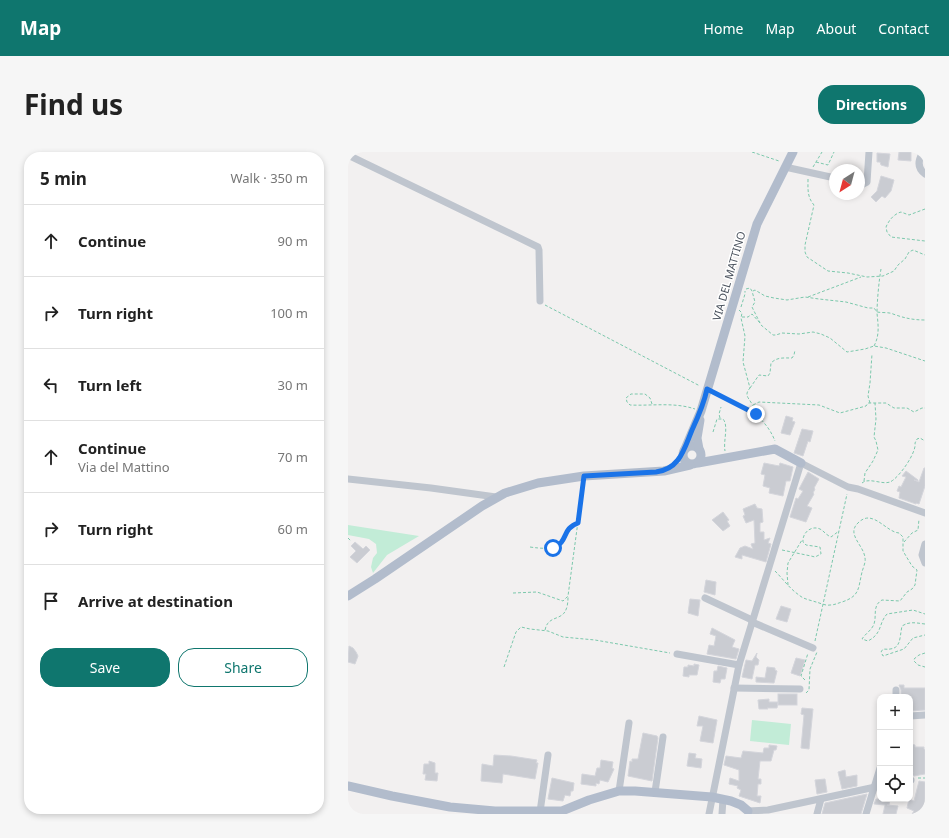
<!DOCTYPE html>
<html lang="en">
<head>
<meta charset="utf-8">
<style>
	:root { --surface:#fff; --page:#f6f6f6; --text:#222; --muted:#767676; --line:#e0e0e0; --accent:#0f766e }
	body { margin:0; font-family:"Noto Sans",sans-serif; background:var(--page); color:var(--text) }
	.controls { position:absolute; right:12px; bottom:12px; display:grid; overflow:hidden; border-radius:8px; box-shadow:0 2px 6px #0003 }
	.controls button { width:36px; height:36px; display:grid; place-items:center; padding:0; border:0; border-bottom:1px solid var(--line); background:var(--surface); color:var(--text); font:20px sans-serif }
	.compass { position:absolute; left:481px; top:12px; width:36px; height:36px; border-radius:50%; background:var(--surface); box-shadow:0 2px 6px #0003; rotate:216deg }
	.stop { position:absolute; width:12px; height:12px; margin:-9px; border:3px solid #1a73e8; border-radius:50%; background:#fff }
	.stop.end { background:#1a73e8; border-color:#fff; box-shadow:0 1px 4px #0008 }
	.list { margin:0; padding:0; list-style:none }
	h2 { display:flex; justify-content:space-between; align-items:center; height:52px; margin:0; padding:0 16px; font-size:17px }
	h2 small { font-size:13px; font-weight:400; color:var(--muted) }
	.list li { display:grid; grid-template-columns:26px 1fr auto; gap:12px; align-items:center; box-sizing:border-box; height:72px; padding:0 16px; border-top:1px solid var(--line) }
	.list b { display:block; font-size:15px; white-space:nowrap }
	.list p { margin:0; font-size:13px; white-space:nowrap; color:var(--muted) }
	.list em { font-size:13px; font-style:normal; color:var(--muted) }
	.actions { display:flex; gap:8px; padding:12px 16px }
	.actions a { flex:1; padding:9px 0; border:1px solid var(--accent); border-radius:16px; text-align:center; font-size:14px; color:var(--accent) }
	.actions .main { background:var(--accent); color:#fff }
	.icon { flex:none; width:22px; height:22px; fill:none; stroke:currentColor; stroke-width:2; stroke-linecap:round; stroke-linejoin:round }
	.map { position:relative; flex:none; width:577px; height:662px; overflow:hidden; border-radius:16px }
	header { display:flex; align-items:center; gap:24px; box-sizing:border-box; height:56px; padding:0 20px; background:var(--accent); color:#fff }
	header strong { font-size:19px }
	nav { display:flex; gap:22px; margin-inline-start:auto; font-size:14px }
	.intro { display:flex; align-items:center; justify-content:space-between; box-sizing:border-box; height:96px; padding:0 24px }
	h1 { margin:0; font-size:28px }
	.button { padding:10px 18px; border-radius:16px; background:var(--accent); color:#fff; font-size:14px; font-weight:700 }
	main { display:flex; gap:24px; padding:0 24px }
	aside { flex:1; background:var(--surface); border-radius:16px; box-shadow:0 2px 6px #0003 }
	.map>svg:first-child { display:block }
	.green { fill:#c2ecd7 }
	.building { fill:#caccd2; stroke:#d4d5db }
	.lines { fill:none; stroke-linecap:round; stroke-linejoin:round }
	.path { stroke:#7cc8ac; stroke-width:1; stroke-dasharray:3 2; stroke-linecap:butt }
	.minor { stroke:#bfc5ce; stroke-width:7 }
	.major { stroke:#b2bccc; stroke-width:9 }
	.route { stroke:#1a73e8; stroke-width:5 }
	.labels { text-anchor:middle; stroke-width:3; stroke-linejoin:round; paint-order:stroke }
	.street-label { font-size:11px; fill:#49515c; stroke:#fff }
</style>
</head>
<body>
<header>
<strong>Map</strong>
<nav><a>Home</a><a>Map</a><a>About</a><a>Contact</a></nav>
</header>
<div class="intro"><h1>Find us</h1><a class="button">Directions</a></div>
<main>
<aside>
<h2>5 min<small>Walk · 350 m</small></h2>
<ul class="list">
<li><svg class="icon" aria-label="ahead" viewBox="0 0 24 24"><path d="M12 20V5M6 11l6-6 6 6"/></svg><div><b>Continue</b></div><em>90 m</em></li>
<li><svg class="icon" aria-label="right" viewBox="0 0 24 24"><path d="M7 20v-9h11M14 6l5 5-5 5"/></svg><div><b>Turn right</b></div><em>100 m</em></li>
<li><svg class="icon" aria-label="left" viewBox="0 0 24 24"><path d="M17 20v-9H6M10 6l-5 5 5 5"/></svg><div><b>Turn left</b></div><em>30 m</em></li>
<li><svg class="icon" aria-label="ahead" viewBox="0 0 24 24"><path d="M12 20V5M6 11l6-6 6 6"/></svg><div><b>Continue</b><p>Via del Mattino</p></div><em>70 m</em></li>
<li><svg class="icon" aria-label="right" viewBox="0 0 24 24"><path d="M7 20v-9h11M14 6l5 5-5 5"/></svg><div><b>Turn right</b></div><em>60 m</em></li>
<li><svg class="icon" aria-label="arrive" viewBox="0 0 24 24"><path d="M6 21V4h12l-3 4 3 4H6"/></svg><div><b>Arrive at destination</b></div></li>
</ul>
<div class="actions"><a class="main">Save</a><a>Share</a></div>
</aside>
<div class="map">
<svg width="577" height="662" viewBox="0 0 577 662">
	<rect width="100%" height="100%" fill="#f2f0f0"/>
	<!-- green -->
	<g class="green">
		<path d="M 0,373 L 71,384 L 39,403 L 25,421 L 23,415 L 25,406 L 29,401 L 28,392 L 21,387 L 0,383 Z"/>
		<path d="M 404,568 L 443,572 L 441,593 L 402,589 Z"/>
	</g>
	<!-- building -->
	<g class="building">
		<path d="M 551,0 L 563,0 L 563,9 L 550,8 Z"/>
		<path d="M 529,1 L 542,2 L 540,15 L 533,13 L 532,10 L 529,10 Z"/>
		<path d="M 533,24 L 546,28 L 543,39 L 537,46 L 534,44 L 528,50 L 523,45 L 529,39 Z"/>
		<path d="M 438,264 L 445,266 L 444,269 L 447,270 L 442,283 L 433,281 Z"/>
		<path d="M 454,277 L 465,279 L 462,290 L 460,289 L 455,304 L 446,301 Z"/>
		<path d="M 416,311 L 431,314 L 432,311 L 445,315 L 442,329 L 438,329 L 435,344 L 421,341 L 422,336 L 415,334 L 417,323 L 413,322 Z"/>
		<path d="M 576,316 L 577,316 L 577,334 L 571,352 L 568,351 L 568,352 L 551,346 L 552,340 L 549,339 L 551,334 L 553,335 L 558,325 L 554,324 L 558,319 L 570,328 L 570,329 L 566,328 L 571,330 Z"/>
		<path d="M 460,320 L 471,327 L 466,336 L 467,337 L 465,341 L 466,342 L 459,354 L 464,356 L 458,370 L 442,365 L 448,346 L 450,347 L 455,339 L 451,337 Z"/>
		<path d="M 407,352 L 409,356 L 414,357 L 415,370 L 412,371 L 412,380 L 416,380 L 416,388 L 422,386 L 420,391 L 423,392 L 418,410 L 394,403 L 394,407 L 387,405 L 392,396 L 397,394 L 405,397 L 403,392 L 407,391 L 406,368 L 398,371 L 395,364 L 397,363 L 395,357 Z"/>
		<path d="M 375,360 L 381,368 L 379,369 L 382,374 L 375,379 L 364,368 Z"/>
		<path d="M 7,390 L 15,397 L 18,394 L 22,398 L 9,411 L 2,405 L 8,399 L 3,394 Z"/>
		<path d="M 358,428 L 368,430 L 367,443 L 356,440 Z"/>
		<path d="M 342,447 L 352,448 L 350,464 L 340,461 Z"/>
		<path d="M 433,454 L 443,457 L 439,470 L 428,467 Z"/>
		<path d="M 364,476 L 387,488 L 384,495 L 391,497 L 388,507 L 359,502 L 361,493 L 366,494 L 368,484 L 362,482 Z"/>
		<path d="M 1,494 L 5,496 L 8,500 L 10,504 L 7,512 L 0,510 Z"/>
		<path d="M 409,501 L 408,505 L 411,508 L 410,513 L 407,513 L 404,527 L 394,525 L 398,508 L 404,509 Z"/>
		<path d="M 448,506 L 457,508 L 452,524 L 443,521 Z"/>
		<path d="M 346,512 L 351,513 L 349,523 L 341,523 L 341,525 L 335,524 L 336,515 L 340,515 L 340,513 L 346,514 Z"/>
		<path d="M 370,514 L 379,516 L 377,527 L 373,527 L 372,531 L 365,530 L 366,519 L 369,519 Z"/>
		<path d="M 419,515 L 427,516 L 427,518 L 429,519 L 426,531 L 408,530 L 408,525 L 417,526 Z"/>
		<path d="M 551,533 L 556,533 L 556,536 L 577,536 L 577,558 L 562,559 L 562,545 L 553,545 L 553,538 Z"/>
		<rect x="430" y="542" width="19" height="11"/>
		<path d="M 421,547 L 421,550 L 430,550 L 429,556 L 419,556 L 420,557 L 411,557 L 410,548 Z"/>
		<path d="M 454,556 L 465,557 L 461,597 L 453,596 L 456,563 L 453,562 Z"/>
		<path d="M 351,564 L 369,568 L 365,591 L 352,589 L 355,574 L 349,574 Z"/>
		<path d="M 295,581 L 309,584 L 310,586 L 304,629 L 280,624 L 282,609 L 284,610 L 284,607 L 290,607 Z"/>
		<path d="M 562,592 L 567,593 L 567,595 L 576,595 L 576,597 L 577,598 L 577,622 L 566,624 L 564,623 L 565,620 L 562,620 Z"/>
		<path d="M 421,593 L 429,594 L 428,598 L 426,598 L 423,609 L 412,609 L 410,627 L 413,627 L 413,632 L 410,632 L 409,644 L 413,644 L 412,651 L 391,644 L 393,638 L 389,636 L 390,634 L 381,632 L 382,626 L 391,629 L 391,618 L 376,613 L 378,604 L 393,606 L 395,599 L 415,601 L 416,596 L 421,596 Z"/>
		<path d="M 341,601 L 348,602 L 347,606 L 354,607 L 353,616 L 339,614 Z"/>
		<path d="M 146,603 L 163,604 L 189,608 L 188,611 L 190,611 L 187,627 L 155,622 L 154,631 L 133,629 L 134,612 L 145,614 Z"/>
		<path d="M 253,608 L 265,610 L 264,616 L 266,617 L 260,630 L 252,628 L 251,632 L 248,631 L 248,634 L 233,632 L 234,622 L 247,624 L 249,616 L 252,616 Z"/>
		<path d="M 81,609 L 87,611 L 87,621 L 90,621 L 89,629 L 77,628 L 78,622 L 75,622 L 76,612 L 81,612 Z"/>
		<path d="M 497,618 L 498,625 L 509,623 L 509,634 L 494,637 L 490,620 Z"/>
		<path d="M 204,626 L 226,631 L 225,639 L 223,639 L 222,644 L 217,643 L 215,649 L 200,647 Z"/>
		<path d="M 477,627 L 479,640 L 469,642 L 467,628 Z"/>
		<path d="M 571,629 L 577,630 L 577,653 L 573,658 L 572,662 L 564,662 L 566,659 L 559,656 L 561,647 L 566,649 Z"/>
		<path d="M 519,642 L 513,662 L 474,662 L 477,651 Z"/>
		<path d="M 528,647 L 542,647 L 541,653 L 539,653 L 550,654 L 548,662 L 535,662 L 537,653 L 526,652 Z"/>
	</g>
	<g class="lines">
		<!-- path -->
		<g class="path">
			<path d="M 404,0 L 431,9"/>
			<path d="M 468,10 L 480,13 L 486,0"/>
			<path d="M 465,15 L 474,0"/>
			<path d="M 460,27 C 460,37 459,45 466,53 L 457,93 L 457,100 L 459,105 L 480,119 L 500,121 L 519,125 L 535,124 L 546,119 L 550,113 L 557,107 L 561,100 L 565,98 L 577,103"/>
			<path d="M 577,57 L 561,63 L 553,60 C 546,62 541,68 538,75 L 539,80 L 543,85 L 577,89"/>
			<path d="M 398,137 L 402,136 L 404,139 L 407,150 L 404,155 L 413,173 L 425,183 L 428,183 L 434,181 L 451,182 L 465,180 L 473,182 L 482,186 L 499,200 L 517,197 L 526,194 L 538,196 L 577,209"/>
			<path d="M 405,139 L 407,138 L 417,144 L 426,146 L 439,148 L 457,145 L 471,147 L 498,150 L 520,156 L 526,156 L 529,160 C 534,161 541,160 545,162 C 556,166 565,168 577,168"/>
			<path d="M 460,145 L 513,125"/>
			<path d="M 197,153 L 352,234"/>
			<path d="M 393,155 L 397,142 L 397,139"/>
			<path d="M 391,158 L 394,161 L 393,166 L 397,184 L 395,210 L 402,236 C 396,243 400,245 404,252 C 406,255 406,259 408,262"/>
			<path d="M 394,165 L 400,165 L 404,162 L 412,171"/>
			<path d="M 526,194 C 532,183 530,172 529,161 C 529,150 531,128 533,117"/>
			<path d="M 402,236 L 411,223 L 420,224 L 422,221 L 423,211 C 429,205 435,206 444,206 L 446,203 L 447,198"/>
			<path d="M 366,240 C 391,252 416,261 427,289"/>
			<path d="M 522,251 L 520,244 L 522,231 L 524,202"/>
			<path d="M 304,252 L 302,246 L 297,242 L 283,242 L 278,246 L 279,250 L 282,253 C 304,254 326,250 347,257"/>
			<path d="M 405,253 L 411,250 L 471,253 L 492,261 L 518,254 L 520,251 L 538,251 L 546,256 L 559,256 L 566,260 L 574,256 L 577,256"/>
			<path d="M 372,266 L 371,262 L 373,255"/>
			<path d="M 365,280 L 369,267 L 375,267 C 381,274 375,289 377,299"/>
			<path d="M 516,329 L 517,321 L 525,309 L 530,298 L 528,289 L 526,285 L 528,267 L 527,251"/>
			<path d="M 514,331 C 521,325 534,333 542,330 C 551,326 569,300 567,291 L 569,287 L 572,286 L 577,289"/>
			<path d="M 0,386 L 3,389"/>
			<path d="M 556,390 L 564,381 L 570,378 L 571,367"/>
			<path d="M 182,395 C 229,402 205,379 229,371"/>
			<path d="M 434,398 L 463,404 L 467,405 L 473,402 L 472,395 L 458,393 L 455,390 C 454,381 463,373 472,377 C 476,379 478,383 483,385 L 491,379"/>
			<path d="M 427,419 C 435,427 442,437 451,443 C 455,447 462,448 468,450 C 472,451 478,454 482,453 C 487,453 490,451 494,450 C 512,444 510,437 514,420 C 515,416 518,410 517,406 C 516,393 497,382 511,370 C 525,357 538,380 551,381 L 555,385 L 555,399 L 564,414 L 569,418 L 567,433 L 564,437 L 559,440 L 552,449 L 534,448 C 524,454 529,463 526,472 C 524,478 517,482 514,487 L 520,489 C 535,481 530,472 539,462 L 565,458 L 577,462"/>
			<path d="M 440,433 L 439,421 L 440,411 L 454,388"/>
			<path d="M 165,441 L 189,440 L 215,449 L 220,444 L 235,332"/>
			<path d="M 577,472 C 568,471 562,469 554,474 C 551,488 554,499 535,497 L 533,500 L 535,504 L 556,497 L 565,486 L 577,483"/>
			<path d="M 197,478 C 201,459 220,474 220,445"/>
			<path d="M 467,489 L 499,342"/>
			<path d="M 577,501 L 571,503 L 566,507 L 566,509 L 570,513 L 577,515"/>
			<path d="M 156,515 L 168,480 L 173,475 L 182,477 L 200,479 L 215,485 L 247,488 L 322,501"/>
			<path d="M 457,528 L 453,524 L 460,501"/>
			<path d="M 458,541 L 461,538 L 462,517 L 469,500"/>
			<path d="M 570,626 L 577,626"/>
		</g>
		<!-- minor -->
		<g class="minor">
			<path d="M 575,0 C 570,8 569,16 577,22"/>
			<path d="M 0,3 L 190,95 L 191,98 L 192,149"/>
			<path d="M 437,15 L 487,26"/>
			<path d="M 511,31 L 515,32 L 519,30 L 521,0"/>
			<path d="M 0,327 L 83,336 L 148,345"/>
			<path d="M 577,392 L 574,403 L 577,411"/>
			<path d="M 357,446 L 404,468"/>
			<path d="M 404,470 L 465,496"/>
			<path d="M 329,502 L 391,513"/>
			<path d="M 386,536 L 452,537"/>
			<path d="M 548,545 L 548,538"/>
			<path d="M 562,564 L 577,563"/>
			<path d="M 562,628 L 563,628"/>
			<path d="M 271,639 L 281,571"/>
			<path d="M 307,640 L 315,585"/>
			<path d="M 192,660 L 200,603"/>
			<path d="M 361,662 L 391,513 L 453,311 L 500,335 L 510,337 L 577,361"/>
			<path d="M 374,662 L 375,647"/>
			<path d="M 401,662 L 400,659 L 420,658 L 532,634"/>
			<path d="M 469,662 L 473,647"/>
			<path d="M 518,662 L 532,616"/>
			<path d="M 577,662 L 577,661"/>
		</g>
		<!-- major -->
		<g class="major">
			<circle cx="344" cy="303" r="9"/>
			<path d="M 337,297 L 353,259 L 409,72 L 445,0"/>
			<path d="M 351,297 L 349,286 L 352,268"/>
			<path d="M 350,311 L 427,297 L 453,311"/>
			<path d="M 0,444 L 27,427 L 134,354 L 157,341 L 190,331 L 236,324 L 316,319 L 342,313"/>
			<path d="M 0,634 L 44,644 L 102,655 L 147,659 L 214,659 L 241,648 L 271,639 L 287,639 L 364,645 L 383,649 L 393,653 L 400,659"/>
		</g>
	</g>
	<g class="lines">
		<!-- route -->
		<path class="route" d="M 205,396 C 221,390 213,377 230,371 L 236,324 L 308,320 C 332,317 336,297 344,278 C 350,265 356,252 359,237 L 408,262"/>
	</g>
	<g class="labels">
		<!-- street labels -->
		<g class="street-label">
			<text transform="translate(381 124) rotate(-74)" y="4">VIA DEL MATTINO</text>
		</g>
	</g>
</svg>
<div class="controls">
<button>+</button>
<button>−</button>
<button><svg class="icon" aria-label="locate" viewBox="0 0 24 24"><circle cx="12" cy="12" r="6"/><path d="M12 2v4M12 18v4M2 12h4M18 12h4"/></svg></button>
</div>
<svg class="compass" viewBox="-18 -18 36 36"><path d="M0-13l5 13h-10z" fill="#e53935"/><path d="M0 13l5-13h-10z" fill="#767676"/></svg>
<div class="stop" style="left:205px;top:396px"></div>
<div class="stop end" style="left:408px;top:262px"></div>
</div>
</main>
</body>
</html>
